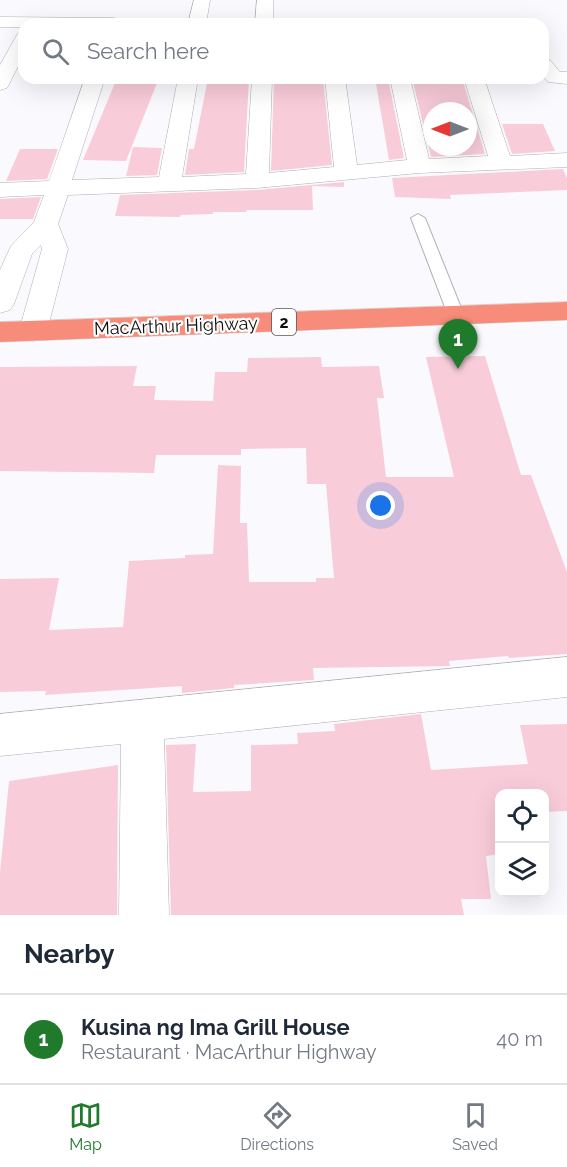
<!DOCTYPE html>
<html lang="en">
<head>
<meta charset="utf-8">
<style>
	:root { --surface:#fff; --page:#f2f2f3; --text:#1f2937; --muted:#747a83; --line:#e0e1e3; --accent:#1f7b2b }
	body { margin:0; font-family:Raleway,sans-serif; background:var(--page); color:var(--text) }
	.controls { position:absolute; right:18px; bottom:18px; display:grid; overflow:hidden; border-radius:12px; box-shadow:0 6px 24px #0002 }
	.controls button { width:54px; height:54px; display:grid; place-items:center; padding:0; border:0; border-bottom:2px solid var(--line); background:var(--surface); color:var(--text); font:30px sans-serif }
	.compass { position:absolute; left:423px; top:102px; width:54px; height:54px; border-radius:50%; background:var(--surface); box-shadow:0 6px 24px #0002; rotate:270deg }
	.you { position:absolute; left:381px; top:506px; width:21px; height:21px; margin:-15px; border:4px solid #fff; border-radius:50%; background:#1a73e8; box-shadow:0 0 0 9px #1a73e833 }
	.badge { display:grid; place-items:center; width:39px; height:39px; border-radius:50%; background:var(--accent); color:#fff; font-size:20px; font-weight:700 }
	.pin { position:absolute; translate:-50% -50px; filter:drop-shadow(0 2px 3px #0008) }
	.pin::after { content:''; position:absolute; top:32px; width:21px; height:18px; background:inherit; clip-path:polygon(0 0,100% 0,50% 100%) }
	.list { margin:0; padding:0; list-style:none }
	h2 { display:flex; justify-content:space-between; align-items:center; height:78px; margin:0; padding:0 24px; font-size:26px }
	h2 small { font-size:20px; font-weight:400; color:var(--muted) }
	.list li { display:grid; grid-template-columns:39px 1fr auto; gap:18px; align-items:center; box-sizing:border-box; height:90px; padding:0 24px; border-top:2px solid var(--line) }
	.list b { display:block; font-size:22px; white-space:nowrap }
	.list p { margin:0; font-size:20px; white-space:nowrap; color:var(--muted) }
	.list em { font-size:20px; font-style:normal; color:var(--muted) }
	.icon { flex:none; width:33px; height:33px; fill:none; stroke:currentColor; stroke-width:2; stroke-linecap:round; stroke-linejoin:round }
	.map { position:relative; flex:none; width:567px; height:915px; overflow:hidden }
	.search { position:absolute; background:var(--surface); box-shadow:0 6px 24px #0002; left:18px; right:18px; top:18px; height:66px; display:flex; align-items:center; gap:15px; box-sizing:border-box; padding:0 21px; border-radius:18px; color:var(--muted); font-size:22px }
	.sheet { height:168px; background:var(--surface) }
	nav { display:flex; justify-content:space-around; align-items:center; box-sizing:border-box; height:84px; border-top:2px solid var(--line); background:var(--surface); font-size:16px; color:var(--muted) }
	nav a { display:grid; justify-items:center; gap:3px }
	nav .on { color:var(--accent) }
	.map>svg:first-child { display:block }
	.building { fill:#f9ccda; fill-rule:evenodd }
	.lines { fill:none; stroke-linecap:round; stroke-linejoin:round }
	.service-casing { stroke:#afafb3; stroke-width:2 }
	.minor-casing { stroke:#afafb3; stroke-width:1 }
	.trunk-casing { stroke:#d4d4d4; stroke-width:1 }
	.service { fill:#fff; fill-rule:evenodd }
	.minor { fill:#fff; fill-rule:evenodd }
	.trunk { fill:#f88c7a; fill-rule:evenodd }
	.labels { text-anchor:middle; stroke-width:4.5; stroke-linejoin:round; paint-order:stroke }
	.shield { fill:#fff; stroke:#575758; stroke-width:1.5 }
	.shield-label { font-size:16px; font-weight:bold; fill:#0f0f10 }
	.street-label { font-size:18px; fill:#0f0f10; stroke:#fff }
</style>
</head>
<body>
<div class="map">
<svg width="567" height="915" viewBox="0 0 567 915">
	<rect width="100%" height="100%" fill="#fafafe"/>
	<!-- building -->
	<g class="building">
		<path d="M 117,78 L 159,78 L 126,161 L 83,160 Z"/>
		<path d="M 208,78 L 249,78 L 244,172 L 185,175 L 189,149 L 194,149 Z"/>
		<path d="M 307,78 L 323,78 L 332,165 L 271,171 L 274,80 L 307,80 Z"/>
		<path d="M 375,78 L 388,78 L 404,158 L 389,160 Z"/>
		<path d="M 412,78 L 462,78 L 485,154 L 431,157 ZM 432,111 L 468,111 L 468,147 L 432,147 Z"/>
		<path d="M 502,124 L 543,124 L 555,151 L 512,154 Z"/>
		<path d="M 133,147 L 162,148 L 157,175 L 126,176 Z"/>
		<path d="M 20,149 L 58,149 L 47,179 L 6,181 Z"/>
		<path d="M 563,169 L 567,178 L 567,190 L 450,195 L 451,199 L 395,197 L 392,178 Z"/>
		<path d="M 344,182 L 344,187 L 312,186 L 313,210 L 247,210 L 246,212 L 213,212 L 213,214 L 181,215 L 180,217 L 115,216 L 120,195 L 257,190 Z"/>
		<path d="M 41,197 L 33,219 L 0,219 L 0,199 Z"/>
		<path d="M 485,356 L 521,475 L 531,475 L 567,572 L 567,654 L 509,658 L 508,656 L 449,661 L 450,666 L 313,668 L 314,680 L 234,685 L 234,688 L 182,693 L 182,686 L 45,695 L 46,691 L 0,692 L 0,579 L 59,578 L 49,630 L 123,627 L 129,561 L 185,558 L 185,555 L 213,554 L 218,465 L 241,466 L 240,523 L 247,523 L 249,582 L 316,582 L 316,578 L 334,578 L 326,484 L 307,484 L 306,448 L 241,449 L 241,455 L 156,455 L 154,473 L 0,471 L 0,367 L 137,366 L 133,386 L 156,386 L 154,400 L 213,401 L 215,372 L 247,372 L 248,358 L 321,357 L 322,367 L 379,366 L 384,398 L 377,398 L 386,477 L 454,477 L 426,357 Z"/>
		<path d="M 421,714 L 431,770 L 528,764 L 520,725 L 567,724 L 567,811 L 544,812 L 544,794 L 500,794 L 500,854 L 486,856 L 491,899 L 461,899 L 464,915 L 171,915 L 166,745 L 196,744 L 193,792 L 251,791 L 251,745 L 298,744 L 297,733 L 335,731 L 334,724 Z"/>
		<path d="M 118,765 L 117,915 L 0,915 L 0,873 L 9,781 Z"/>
	</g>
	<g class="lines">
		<!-- service casing -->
		<g class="service-casing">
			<path id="service" d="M 418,214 L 425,218 L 464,315 L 461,319 L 456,320 L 448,315 L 411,218 Z"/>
		</g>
		<!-- minor casing -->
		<g class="minor-casing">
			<g id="minor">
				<path d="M 194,0 L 210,0 L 206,24 L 188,24 Z"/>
				<path d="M 257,0 L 273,0 L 273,24 L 255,24 Z"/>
				<path d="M 0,17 L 113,18 L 119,19 L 122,23 L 24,24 L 24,27 L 0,27 Z"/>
				<path d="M 24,32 L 24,55 L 7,88 L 0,90 L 0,65 L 18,33 Z"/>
				<path d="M 543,58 L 550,60 L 560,72 L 567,72 L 567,84 L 548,82 L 543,76 Z"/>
				<path d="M 85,78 L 105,78 L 72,180 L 159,177 L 178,78 L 198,78 L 182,177 L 246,174 L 252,78 L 272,78 L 269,173 L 334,167 L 325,78 L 345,78 L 357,165 L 407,160 L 390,78 L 410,78 L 429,159 L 488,156 L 464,78 L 484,78 L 510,156 L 567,153 L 567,167 L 419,173 L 257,188 L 68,195 L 58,224 L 68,249 L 47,331 L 43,338 L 33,341 L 23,338 L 19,331 L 42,249 L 41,245 L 32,254 L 14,304 L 10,310 L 0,313 L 0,270 L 11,246 L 34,222 L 44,195 L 0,197 L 0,183 L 49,181 Z"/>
				<path d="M 567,657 L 567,697 L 164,739 L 169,915 L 119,915 L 121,744 L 0,756 L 0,714 Z"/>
			</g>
		</g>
		<!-- trunk casing -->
		<g class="trunk-casing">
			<path id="trunk" d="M 567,302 L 567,320 L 0,342 L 0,322 Z"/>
		</g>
		<!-- service -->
		<use href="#service" class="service"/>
		<!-- minor -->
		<use href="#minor" class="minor"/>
		<!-- trunk -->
		<use href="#trunk" class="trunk"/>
	</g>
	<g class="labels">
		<!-- shield labels -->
		<rect class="shield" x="272" y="309" width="24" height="26" rx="4.5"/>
		<g class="shield-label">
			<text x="284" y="328">2</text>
		</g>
		<!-- street labels -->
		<g class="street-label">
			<text transform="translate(176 326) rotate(-2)" y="6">MacArthur Highway</text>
		</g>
	</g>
</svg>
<div class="controls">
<button><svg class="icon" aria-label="locate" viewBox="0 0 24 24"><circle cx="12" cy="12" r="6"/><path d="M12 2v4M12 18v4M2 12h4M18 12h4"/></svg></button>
<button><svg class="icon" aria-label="layers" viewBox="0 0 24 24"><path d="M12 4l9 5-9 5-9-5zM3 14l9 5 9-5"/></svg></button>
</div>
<svg class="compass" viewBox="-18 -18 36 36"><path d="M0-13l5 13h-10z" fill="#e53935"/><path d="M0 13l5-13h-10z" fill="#747a83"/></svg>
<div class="you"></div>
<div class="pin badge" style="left:458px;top:369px">1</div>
<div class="search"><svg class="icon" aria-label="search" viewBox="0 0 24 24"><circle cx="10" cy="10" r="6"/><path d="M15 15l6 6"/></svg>Search here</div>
</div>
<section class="sheet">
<h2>Nearby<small></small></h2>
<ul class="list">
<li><span class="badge">1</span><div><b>Kusina ng Ima Grill House</b><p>Restaurant · MacArthur Highway</p></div><em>40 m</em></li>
</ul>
</section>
<nav>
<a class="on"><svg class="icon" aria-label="map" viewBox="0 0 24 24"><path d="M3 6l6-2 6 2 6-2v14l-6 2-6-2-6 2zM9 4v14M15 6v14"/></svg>Map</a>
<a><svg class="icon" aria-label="directions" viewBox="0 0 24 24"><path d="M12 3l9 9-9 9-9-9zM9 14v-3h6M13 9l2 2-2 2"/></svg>Directions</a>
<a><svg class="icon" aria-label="saved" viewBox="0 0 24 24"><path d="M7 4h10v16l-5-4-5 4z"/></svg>Saved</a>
</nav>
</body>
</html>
